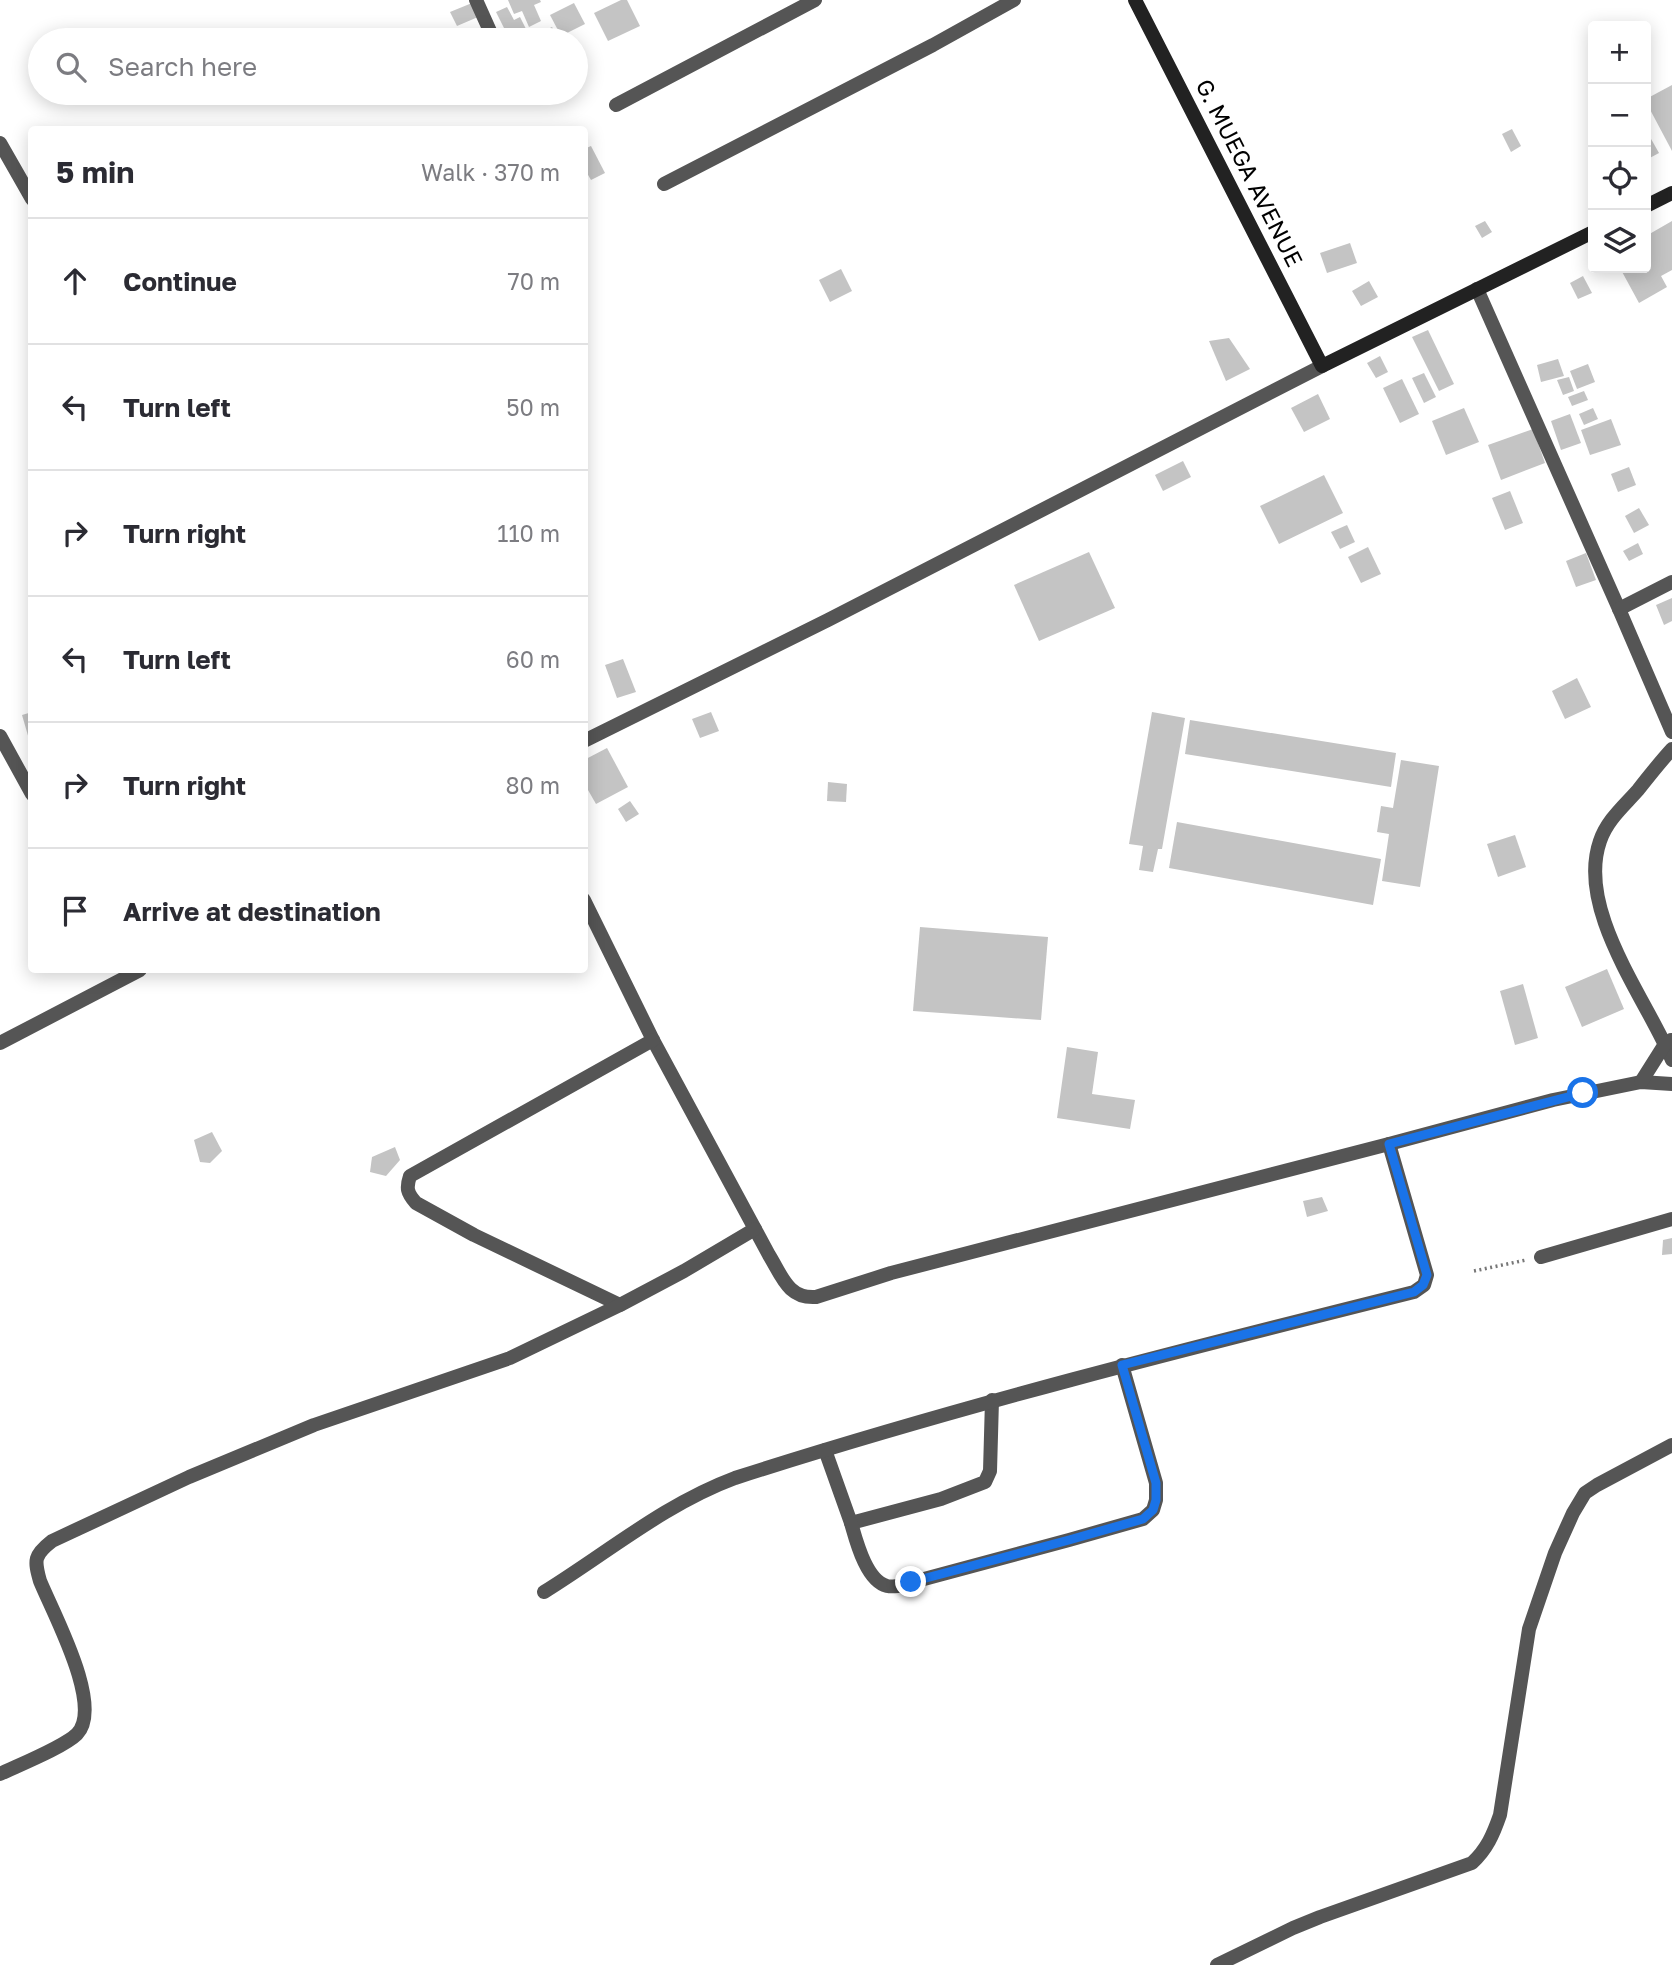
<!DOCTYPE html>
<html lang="en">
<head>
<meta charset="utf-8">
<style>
	:root { --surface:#fff; --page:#f7f7f7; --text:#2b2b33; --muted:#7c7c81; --line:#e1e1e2 }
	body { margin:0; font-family:"Golos Text",sans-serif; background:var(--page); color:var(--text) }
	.controls { position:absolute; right:21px; top:21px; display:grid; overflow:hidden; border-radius:7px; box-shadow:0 4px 18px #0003 }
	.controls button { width:63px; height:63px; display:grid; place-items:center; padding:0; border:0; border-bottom:2px solid var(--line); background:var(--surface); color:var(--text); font:35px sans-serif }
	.stop { position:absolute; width:21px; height:21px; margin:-16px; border:5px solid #1a73e8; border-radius:50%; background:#fff }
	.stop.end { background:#1a73e8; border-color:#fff; box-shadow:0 2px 7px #0008 }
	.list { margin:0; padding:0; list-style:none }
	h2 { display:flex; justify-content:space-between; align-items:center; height:91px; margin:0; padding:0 28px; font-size:30px }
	h2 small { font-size:23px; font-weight:400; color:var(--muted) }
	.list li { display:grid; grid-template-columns:46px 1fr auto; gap:21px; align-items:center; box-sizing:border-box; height:126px; padding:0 28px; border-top:2px solid var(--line) }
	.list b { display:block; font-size:26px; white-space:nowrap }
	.list em { font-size:23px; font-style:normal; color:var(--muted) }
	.icon { flex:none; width:38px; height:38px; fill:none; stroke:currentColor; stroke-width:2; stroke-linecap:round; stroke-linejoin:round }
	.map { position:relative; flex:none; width:1672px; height:1965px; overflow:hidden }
	.search { position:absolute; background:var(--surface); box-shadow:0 4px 18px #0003; left:28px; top:28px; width:560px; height:77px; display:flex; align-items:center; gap:18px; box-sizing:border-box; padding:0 24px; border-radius:38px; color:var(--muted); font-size:26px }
	.panel { position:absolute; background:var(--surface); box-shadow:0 4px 18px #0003; left:28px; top:126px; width:560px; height:847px; border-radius:7px }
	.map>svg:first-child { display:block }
	.building { fill:#c4c4c4 }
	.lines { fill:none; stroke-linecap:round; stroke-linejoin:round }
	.path { stroke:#777; stroke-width:3.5; stroke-dasharray:2 3.5; stroke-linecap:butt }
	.street { stroke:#555; stroke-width:14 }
	.secondary { stroke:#222; stroke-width:14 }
	.route { stroke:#1a73e8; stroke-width:9 }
	.labels { text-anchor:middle; stroke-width:5; stroke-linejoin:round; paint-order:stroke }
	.street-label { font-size:23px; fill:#000; stroke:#fff }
</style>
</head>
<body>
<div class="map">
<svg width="1672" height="1965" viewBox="0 0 1672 1965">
	<rect width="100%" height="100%" fill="#fff"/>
	<!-- building -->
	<g class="building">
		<path d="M 508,0 L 540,0 L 541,2 L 534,5 L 541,21 L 529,27 L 522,11 L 514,14 Z"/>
		<path d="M 621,0 L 627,0 L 640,26 L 608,41 L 594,13 Z"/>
		<path d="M 472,3 L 478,17 L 457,26 L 450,12 Z"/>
		<path d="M 574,3 L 585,24 L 561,36 L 550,15 Z"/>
		<path d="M 507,7 L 514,20 L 520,17 L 528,33 L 514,40 L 510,40 L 496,12 Z"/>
		<path d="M 552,27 L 559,40 L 526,40 Z"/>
		<path d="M 471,29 L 476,40 L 445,40 Z"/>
		<path d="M 1672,85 L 1672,151 L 1646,102 L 1646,99 Z"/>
		<path d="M 488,93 L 514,93 L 494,103 Z"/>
		<path d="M 1512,129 L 1521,146 L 1511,152 L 1502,134 Z"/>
		<path d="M 1646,130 L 1659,153 L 1646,160 Z"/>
		<path d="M 591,146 L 605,173 L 591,180 L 584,168 L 584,149 Z"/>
		<path d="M 1485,221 L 1492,232 L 1482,238 L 1475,226 Z"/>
		<path d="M 1672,221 L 1672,270 L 1661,276 L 1667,287 L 1639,303 L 1620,268 L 1646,268 L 1646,236 Z"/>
		<path d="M 1350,243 L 1357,263 L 1327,273 L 1320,253 Z"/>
		<path d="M 841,269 L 852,291 L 830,302 L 819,280 Z"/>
		<path d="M 1583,276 L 1592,293 L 1578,299 L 1570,283 Z"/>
		<path d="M 1369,281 L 1378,297 L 1361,306 L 1352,291 Z"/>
		<path d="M 1428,330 L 1454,384 L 1439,391 L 1412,337 Z"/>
		<path d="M 1229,338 L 1250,369 L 1226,381 L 1209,341 Z"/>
		<path d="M 1380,356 L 1388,372 L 1376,378 L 1367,363 Z"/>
		<path d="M 1558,359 L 1564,376 L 1541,382 L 1537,365 Z"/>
		<path d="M 1588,364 L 1595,382 L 1577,389 L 1570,371 Z"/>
		<path d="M 1424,373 L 1436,397 L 1424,403 L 1412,378 Z"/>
		<path d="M 1569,377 L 1574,391 L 1563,395 L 1557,380 Z"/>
		<path d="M 1402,379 L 1419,414 L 1400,423 L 1383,388 Z"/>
		<path d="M 1584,391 L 1588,400 L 1572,406 L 1568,397 Z"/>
		<path d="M 1318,394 L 1330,419 L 1304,432 L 1291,408 Z"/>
		<path d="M 1464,408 L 1479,442 L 1446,455 L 1432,421 Z"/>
		<path d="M 1593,408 L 1598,419 L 1584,425 L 1579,414 Z"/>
		<path d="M 1570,414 L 1581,443 L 1561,450 L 1551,421 Z"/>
		<path d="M 1611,419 L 1621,445 L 1590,455 L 1581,430 Z"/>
		<path d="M 1533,429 L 1545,463 L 1501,480 L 1488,445 Z"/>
		<path d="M 1183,461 L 1191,477 L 1163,491 L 1155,475 Z"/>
		<path d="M 1629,467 L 1636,485 L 1618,492 L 1611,474 Z"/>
		<path d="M 1324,475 L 1343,513 L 1279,544 L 1260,506 Z"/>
		<path d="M 1510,491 L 1523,523 L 1505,530 L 1492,498 Z"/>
		<path d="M 1639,508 L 1649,525 L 1634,533 L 1625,516 Z"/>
		<path d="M 1347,525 L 1355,542 L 1340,549 L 1331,532 Z"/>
		<path d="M 1638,543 L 1643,554 L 1629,561 L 1623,551 Z"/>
		<path d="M 1368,547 L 1381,574 L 1361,583 L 1348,557 Z"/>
		<path d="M 1089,552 L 1115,608 L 1039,641 L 1014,585 Z"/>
		<path d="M 1586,553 L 1596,580 L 1576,587 L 1566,561 Z"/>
		<path d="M 1672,598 L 1672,621 L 1664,625 L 1656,605 Z"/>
		<path d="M 623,659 L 636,692 L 617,698 L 605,665 Z"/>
		<path d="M 1577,678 L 1591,707 L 1565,719 L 1552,691 Z"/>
		<path d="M 32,712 L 32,746 L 31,746 L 22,715 Z"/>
		<path d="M 711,712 L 719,731 L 700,738 L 692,719 Z"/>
		<path d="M 1152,712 L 1185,718 L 1162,849 L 1158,849 L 1153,872 L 1139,870 L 1143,846 L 1129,844 Z"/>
		<path d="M 1190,720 L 1396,753 L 1391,787 L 1185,754 Z"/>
		<path d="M 607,748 L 628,787 L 596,804 L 584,783 L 584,760 Z"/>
		<path d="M 1401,760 L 1439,766 L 1420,887 L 1382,881 L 1389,834 L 1377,832 L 1381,806 L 1393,808 Z"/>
		<path d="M 828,782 L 847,784 L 846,802 L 827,801 Z"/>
		<path d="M 630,801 L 639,814 L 626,822 L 618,809 Z"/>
		<path d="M 1177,822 L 1381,859 L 1373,905 L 1169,868 Z"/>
		<path d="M 1515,835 L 1526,867 L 1498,877 L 1487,844 Z"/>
		<path d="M 920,927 L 1048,937 L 1041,1020 L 913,1011 Z"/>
		<path d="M 1607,969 L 1624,1009 L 1582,1027 L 1565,987 Z"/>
		<path d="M 1523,984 L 1538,1038 L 1515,1045 L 1500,991 Z"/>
		<path d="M 1067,1047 L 1098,1052 L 1092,1094 L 1135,1100 L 1130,1129 L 1057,1118 Z"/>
		<path d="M 212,1132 L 222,1151 L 210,1163 L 200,1162 L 194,1140 Z"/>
		<path d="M 395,1147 L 400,1160 L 386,1176 L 370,1172 L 372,1157 Z"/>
		<path d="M 1322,1197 L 1328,1211 L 1307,1217 L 1303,1201 Z"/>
		<path d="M 1672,1238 L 1672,1254 L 1662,1255 L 1663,1240 Z"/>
	</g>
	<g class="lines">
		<!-- path -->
		<path class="path" d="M 1474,1271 L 1526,1260"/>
		<!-- street -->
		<g class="street">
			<path d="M 476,0 L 494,40"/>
			<path d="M 616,105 L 815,0"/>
			<path d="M 0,143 L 32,199"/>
			<path d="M 664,184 L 933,45 L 1014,0"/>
			<path d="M 1477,289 L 1619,609 L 1672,732"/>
			<path d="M 1619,609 L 1672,582"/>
			<path d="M 0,736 L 32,794"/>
			<path d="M 584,741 L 828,620 L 1322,366"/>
			<path d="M 1672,749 C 1660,762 1649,776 1638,790 C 1624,806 1607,820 1600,841 C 1576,910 1646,998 1672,1060"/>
			<path d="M 584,900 L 653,1040 L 769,1255 C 782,1276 788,1299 816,1297 L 891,1273 L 1389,1144 L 1553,1100 L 1641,1082 L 1672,1084"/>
			<path d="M 0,1043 L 140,970"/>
			<path d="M 1641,1082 L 1665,1044 L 1671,1040"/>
			<path d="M 1541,1257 L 1672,1219"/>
			<path d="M 620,1305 L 474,1235 L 416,1203 C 407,1193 406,1188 410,1176 L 653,1040"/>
			<path d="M 825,1450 L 851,1523 L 941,1499 L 985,1482 L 990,1471 L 992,1400"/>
			<path d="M 851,1523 C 856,1540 866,1581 887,1586 C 888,1587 898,1586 898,1586 L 1069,1540 L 1143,1519 L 1153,1510 L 1156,1500 L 1156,1483 L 1122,1365"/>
			<path d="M 544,1592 C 607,1553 665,1504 735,1478 C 959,1406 1186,1349 1414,1292 L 1424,1285 L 1427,1275 L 1389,1144"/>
			<path d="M 0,1774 C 19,1765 64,1747 77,1734 C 104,1706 53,1613 40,1581 C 34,1560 34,1555 52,1541 L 189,1477 L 314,1425 L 510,1358 L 620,1305 L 684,1271 L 755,1229"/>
			<path d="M 1217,1965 L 1293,1928 L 1320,1917 L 1472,1863 C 1487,1849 1493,1835 1500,1815 L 1529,1629 L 1555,1553 L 1573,1513 L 1585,1493 L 1597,1485 L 1672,1445"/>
		</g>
		<!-- secondary -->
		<g class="secondary">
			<path d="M 1135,0 L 1322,366 L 1593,232"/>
			<path d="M 1646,206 L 1672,193"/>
		</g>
	</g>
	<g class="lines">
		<!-- route -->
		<path class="route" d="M 911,1582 L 1069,1540 L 1143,1519 L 1153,1510 L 1156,1500 L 1156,1483 L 1122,1365 L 1414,1292 L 1423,1285 L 1427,1275 L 1389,1144 L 1583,1093"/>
	</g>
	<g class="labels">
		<!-- street labels -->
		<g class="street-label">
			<text transform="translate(1249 173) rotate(63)" y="8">G. MUEGA AVENUE</text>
		</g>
	</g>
</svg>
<div class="controls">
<button>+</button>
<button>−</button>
<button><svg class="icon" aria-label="locate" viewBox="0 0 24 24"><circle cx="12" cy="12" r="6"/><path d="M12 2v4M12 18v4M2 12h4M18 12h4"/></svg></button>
<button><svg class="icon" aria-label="layers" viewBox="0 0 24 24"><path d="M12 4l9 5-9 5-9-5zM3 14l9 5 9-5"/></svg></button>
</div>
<div class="stop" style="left:1583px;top:1093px"></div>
<div class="stop end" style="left:911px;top:1582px"></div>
<div class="search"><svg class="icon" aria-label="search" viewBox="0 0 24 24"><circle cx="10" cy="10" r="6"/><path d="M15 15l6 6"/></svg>Search here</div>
<section class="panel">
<h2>5 min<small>Walk · 370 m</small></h2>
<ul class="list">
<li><svg class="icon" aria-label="ahead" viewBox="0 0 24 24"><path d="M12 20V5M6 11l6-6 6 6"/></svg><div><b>Continue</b></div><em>70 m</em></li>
<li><svg class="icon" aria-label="left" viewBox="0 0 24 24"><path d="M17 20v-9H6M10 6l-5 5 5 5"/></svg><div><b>Turn left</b></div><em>50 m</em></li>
<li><svg class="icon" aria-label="right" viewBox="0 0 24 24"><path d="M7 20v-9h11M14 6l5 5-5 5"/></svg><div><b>Turn right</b></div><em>110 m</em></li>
<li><svg class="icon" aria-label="left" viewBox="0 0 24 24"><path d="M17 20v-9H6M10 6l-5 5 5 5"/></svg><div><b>Turn left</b></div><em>60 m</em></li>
<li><svg class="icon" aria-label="right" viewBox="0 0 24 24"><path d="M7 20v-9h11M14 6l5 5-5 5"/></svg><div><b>Turn right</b></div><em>80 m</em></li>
<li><svg class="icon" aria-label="arrive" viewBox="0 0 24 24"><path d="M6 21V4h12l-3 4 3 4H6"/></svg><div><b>Arrive at destination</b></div></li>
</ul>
</section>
</div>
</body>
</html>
